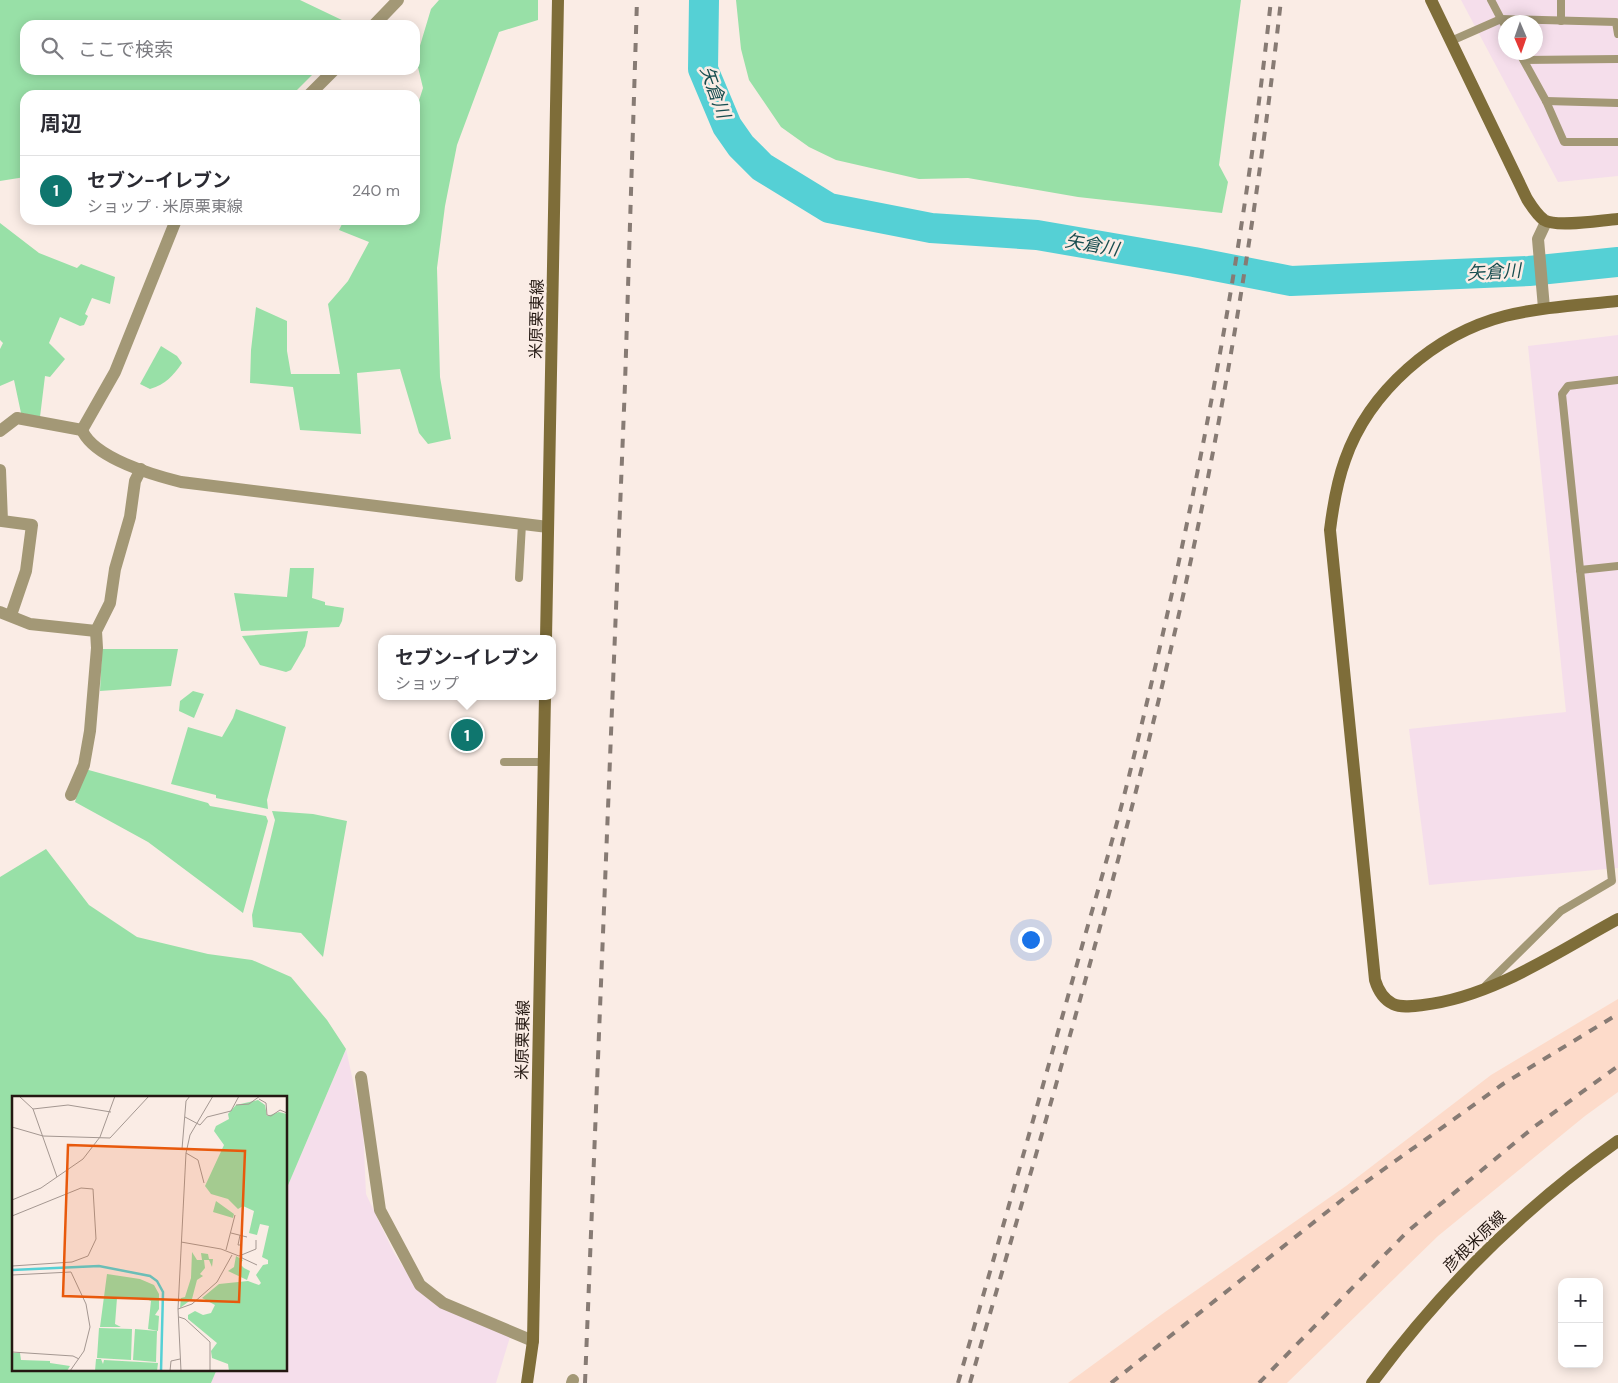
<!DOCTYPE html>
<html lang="ja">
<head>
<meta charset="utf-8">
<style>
	:root { --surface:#fff; --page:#f2f2f3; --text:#2b2b33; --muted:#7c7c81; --line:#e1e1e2; --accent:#0f766e }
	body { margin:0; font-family:"DM Sans","Noto Sans JP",sans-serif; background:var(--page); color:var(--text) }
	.controls { position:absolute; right:15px; bottom:15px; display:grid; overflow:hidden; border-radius:10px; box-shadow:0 2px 12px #0003 }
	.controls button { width:45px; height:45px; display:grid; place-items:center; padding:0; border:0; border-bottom:1px solid var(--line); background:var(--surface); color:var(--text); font:25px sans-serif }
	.compass { position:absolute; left:1498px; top:15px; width:45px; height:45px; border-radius:50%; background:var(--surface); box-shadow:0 2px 12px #0003; rotate:178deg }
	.you { position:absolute; left:1030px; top:939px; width:18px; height:18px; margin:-12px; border:4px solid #fff; border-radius:50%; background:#1a73e8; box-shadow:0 0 0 8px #1a73e833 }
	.badge { display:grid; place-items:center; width:32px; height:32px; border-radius:50%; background:var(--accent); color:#fff; font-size:16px; font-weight:700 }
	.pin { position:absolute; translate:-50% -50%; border:2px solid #fff; box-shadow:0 1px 5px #0006 }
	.popup { position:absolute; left:378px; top:635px; width:178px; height:65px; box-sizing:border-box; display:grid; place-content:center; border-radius:10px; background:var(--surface); filter:drop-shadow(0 1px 4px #0005); font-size:16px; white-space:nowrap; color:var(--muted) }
	.popup b { font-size:19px; color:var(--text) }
	.popup::after { content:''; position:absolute; left:50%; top:100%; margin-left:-10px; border:10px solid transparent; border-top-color:var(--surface) }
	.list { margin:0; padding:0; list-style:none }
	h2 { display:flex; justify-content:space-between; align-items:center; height:65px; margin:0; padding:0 20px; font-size:21px }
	h2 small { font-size:16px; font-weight:400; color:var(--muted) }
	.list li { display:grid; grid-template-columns:32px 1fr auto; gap:15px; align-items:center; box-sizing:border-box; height:70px; padding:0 20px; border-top:1px solid var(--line) }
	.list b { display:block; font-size:19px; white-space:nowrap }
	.list p { margin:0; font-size:16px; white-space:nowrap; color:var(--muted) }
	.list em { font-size:16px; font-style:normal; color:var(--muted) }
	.icon { flex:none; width:28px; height:28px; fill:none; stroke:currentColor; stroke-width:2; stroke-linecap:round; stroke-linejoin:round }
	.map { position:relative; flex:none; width:1618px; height:1383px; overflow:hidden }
	.search { position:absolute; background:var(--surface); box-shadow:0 2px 12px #0003; left:20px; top:20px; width:400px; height:55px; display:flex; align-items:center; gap:12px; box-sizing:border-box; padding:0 18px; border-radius:15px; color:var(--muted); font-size:19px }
	.panel { position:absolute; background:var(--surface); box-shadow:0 2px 12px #0003; left:20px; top:90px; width:400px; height:135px; border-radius:15px }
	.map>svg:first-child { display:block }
	.industrial { fill:#f5deeb; fill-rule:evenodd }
	.built { fill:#fddbca }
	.green { fill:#98e0a7 }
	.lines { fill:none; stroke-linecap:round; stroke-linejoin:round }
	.river { stroke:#55d0d5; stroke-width:30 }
	.lane { stroke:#a39876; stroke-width:8 }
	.street { stroke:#a39876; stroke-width:12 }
	.secondary { stroke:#7e6d39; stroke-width:12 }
	.rail { stroke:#877b74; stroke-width:4; stroke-dasharray:9 9; stroke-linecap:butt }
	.labels { text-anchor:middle; stroke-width:5; stroke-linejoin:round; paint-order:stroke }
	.street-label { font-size:16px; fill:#241812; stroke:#faece5 }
	.water-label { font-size:18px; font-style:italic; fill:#174d4f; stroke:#faece5 }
	.inset-river { fill:none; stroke:#55d0d5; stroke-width:2.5 }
	.inset-road { fill:none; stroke:#a49791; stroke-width:1 }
	.view { fill:#e8590c; fill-opacity:0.15; stroke:#e8590c; stroke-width:2.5 }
	.inset-edge { fill:none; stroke:#241812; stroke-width:2.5 }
</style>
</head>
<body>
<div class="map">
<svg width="1618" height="1383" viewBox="0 0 1618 1383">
	<rect width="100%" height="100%" fill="#faece5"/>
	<!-- industrial -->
	<g class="industrial">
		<path d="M 1461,0 L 1618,0 L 1618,176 L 1558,182 ZM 1506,22 L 1536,22 L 1536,52 L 1506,52 Z"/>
		<path d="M 1618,335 L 1618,868 L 1429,885 L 1409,729 L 1566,712 L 1528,346 Z"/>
		<path d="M 346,1049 L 363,1127 L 366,1194 L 394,1253 L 416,1286 L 510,1337 L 496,1383 L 211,1383 L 217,1369 L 286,1369 L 286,1190 Z"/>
	</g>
	<!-- built -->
	<path class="built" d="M 1618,999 L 1618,1092 L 1585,1116 L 1438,1236 L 1287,1383 L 1068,1383 L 1165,1312 L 1346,1186 L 1491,1075 Z"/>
	<!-- green -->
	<g class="green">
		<path d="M 0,0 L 300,0 L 346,22 L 345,25 L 25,25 L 25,70 L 317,70 L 292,95 L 25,95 L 25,177 L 0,181 Z"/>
		<path d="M 439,0 L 538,0 L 538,20 L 499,32 L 457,145 L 445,206 L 437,268 L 440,377 L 451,439 L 428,444 L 419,433 L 400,369 L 357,373 L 361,434 L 300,430 L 293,387 L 250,383 L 251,350 L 256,307 L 287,321 L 287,351 L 291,374 L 340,374 L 328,304 L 348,281 L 369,242 L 339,230 L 344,220 L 415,220 L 415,113 L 423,88 L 416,59 L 431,9 Z"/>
		<path d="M 736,0 L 1241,0 L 1219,165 L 1228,182 L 1222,213 L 1078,197 L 968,178 L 919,179 L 836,160 L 809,147 L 781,127 L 749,80 L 741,49 Z"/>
		<path d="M 0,223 L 39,253 L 77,268 L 81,264 L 115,277 L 110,304 L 92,298 L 85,314 L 88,316 L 84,325 L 80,326 L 60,317 L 49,343 L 65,359 L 50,377 L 45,376 L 40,417 L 21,413 L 14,380 L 0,386 L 0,349 L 3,343 L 0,340 Z"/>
		<path d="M 161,346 L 177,356 L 182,363 C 173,376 166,384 150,389 L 140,384 Z"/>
		<path d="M 290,568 L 314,568 L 312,598 L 325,602 L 325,605 L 344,608 L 342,621 L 339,627 L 241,631 L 234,593 L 287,597 Z"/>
		<path d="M 308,631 L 305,646 L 291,670 L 286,672 L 260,665 L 242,636 Z"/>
		<path d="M 102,649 L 178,649 L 171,686 L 100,691 Z"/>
		<path d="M 193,691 L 204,694 L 194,718 L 179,711 L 180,701 Z"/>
		<path d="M 236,709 L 286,727 L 267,800 L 268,809 L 216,798 L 216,795 L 171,784 L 188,727 L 222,737 L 233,718 Z"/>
		<path d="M 85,769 L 208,803 L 210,806 L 266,816 L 268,821 L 243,913 L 148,842 L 75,802 Z"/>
		<path d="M 272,811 L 313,814 L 347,821 L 323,957 L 301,933 L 253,927 L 252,915 L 275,820 Z"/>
		<path d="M 46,849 L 89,905 L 137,937 L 208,954 L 252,960 L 291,977 L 327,1020 L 346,1049 L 286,1190 L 286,1097 L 14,1097 L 14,1369 L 217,1369 L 211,1383 L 0,1383 L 0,877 Z"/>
	</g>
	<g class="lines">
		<!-- river -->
		<path class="river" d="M 704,0 L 703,69 L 727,126 L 741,146 L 762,167 L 829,208 L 931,228 L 1037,235 L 1194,262 L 1291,281 L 1529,271 L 1618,262"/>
		<!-- lane -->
		<g class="lane">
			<path d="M 1561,21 L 1561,0"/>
			<path d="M 1506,27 L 1501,19 L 1616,22 L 1618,34"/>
			<path d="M 1451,41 L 1501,19 L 1491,0"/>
			<path d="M 1519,52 L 1546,101 L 1564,142 L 1618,142"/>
			<path d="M 1524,60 L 1618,59"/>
			<path d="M 1546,101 L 1618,103"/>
			<path d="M 1580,570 L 1618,566"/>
			<path d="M 519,578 L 522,524"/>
			<path d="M 504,762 L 544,762"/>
			<path d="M 1486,985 L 1561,911 L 1612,881 L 1562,394 L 1568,386 L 1618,380"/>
		</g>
		<!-- street -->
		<g class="street">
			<path d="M 374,25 L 398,0"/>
			<path d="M 309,95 L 334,70"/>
			<path d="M 1544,308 L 1538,239 L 1546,222"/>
			<path d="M 82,430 C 94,458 153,475 181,482 L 548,527"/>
			<path d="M 82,430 L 115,372 L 176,220"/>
			<path d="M 0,431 L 17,418 L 82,430"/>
			<path d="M 0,470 L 2,521 L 32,525 L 26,571 L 11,615"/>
			<path d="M 0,612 L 30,624 L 96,631"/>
			<path d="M 71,795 L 84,765 L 90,731 L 97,648 L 96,631 L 110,603 L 115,569 L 130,517 L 135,481 L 141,469"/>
			<path d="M 361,1077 L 380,1210 L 420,1285 L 443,1303 L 533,1341"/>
			<path d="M 572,1383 L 573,1380"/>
		</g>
		<!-- secondary -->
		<g class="secondary">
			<path d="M 1431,0 L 1527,199 C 1532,207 1537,215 1544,220 C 1557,228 1602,220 1618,219"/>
			<path d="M 1618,301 C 1580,305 1542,307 1505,316 C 1435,334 1369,391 1345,460 C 1337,482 1333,506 1330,530 L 1375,980 C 1378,990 1383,999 1393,1004 C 1402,1008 1413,1006 1423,1005 C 1493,997 1557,952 1618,919"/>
			<path d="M 546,639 L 558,0"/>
			<path d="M 527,1383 L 533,1341 L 545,696"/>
			<path d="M 1372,1383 C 1442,1288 1522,1209 1618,1141"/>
		</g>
		<!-- rail -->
		<g class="rail">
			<path d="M 585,1383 L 625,384 L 637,0"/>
			<path d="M 958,1383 C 999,1241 1039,1100 1079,957 C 1096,896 1115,834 1130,772 C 1193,518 1243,260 1271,0"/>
			<path d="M 970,1383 C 1039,1143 1111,903 1168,661 C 1220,443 1256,222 1281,0"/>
			<path d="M 1111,1383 L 1352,1192 L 1503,1084 L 1618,1014"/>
			<path d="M 1259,1383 L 1408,1231 L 1534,1127 L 1618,1066"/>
		</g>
	</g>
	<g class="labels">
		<!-- street labels -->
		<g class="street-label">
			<text transform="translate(536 319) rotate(-89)" y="6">米原栗東線</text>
			<text transform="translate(522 1040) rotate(-89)" y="6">米原栗東線</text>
			<text transform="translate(1474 1241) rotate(-44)" y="6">彦根米原線</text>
		</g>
		<!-- water labels -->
		<g class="water-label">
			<text transform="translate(715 92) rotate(70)" y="6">矢倉川</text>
			<text transform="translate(1092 245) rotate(10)" y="6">矢倉川</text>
			<text transform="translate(1494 272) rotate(-3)" y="6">矢倉川</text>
		</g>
	</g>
	<!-- overview -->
	<g transform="translate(12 1096)">
		<rect width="275" height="275" fill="#faece5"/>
		<path d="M 246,4 L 253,9 L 255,20 L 267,16 L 275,18 L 275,275 L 217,275 L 216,268 L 200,262 L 199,255 L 205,247 L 176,223 L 176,219 L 183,215 L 191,219 L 199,217 L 203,209 L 190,202 L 207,188 L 236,185 L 247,189 L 249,187 L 244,179 L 251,169 L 256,168 L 256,164 L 250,161 L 257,130 L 248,128 L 245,139 L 237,137 L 242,115 L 231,110 L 226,113 L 216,103 L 199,98 L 193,90 L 212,49 L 202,35 L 204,30 L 217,23 L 216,18 L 224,9 ZM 204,105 L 222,118 L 221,122 L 201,116 ZM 180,156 L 185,164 L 190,164 L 189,157 L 196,158 L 197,163 L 201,163 L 200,171 L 197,164 L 192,164 L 193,172 L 188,178 L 191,180 L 185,184 L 180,203 L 168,212 L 169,202 L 173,201 L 179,182 ZM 224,160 L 231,164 L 228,168 L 232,172 L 238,175 L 235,184 L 216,175 L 222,171 ZM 95,178 L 128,183 L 142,189 L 147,198 L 147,213 L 143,219 L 147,220 L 146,235 L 136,233 L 139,205 L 134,203 L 105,202 L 103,228 L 109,231 L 88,231 ZM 87,232 L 120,233 L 119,264 L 85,262 ZM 123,233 L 145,235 L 144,266 L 121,264 ZM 0,257 L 8,257 L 9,264 L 38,265 L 38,272 L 38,267 L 58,270 L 55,275 L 0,275 ZM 84,263 L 89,263 L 91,268 L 92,264 L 146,267 L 145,275 L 83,275 Z" fill="#98e0a7"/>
		<path class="inset-river" d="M 0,174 L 87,170 L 138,180 L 145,185 L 151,196 L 149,275"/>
		<path class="inset-road" d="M 7,0 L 21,13 L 45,81M 247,3 L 254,7 L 255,19 L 259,20 L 268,14 L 275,17M 224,9 L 237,8 L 248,0M 21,13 L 56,9 L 99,16M 173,21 L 188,29 L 195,21 L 219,15 L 227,0M 0,31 L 31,40 L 98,42 L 137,0M 170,53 L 174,5 L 178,0M 174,57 L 186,64 L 192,87M 0,104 L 29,92 L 71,63 L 88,41 L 103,0M 0,120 L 69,92 L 81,93 L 84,143 L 76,160 L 60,166 L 0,170M 219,137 L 235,141M 228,139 L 226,149 L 229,149 L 230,162 L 245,169M 169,146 L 209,153 L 227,160 L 244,153 L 244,144M 214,154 L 223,119M 0,179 L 59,176M 166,213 L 180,208 L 205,186 L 220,159M 167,221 L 173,223 L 198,246 L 198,275M 0,256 L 61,260 L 67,263M 58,275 L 72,255 L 78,231 L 74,208 L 59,176M 158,275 L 159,265 L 168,263M 169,275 L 166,213 L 174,57 L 178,39 L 201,0"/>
		<path class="view" d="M 56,49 L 233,55 L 227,206 L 51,200 Z"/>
		<rect width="275" height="275" class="inset-edge"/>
	</g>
</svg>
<div class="controls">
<button>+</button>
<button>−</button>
</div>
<svg class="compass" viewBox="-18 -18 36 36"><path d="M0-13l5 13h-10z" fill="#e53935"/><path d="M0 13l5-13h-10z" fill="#7c7c81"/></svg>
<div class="you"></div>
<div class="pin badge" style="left:467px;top:735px">1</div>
<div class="popup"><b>セブン-イレブン</b>ショップ</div>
<div class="search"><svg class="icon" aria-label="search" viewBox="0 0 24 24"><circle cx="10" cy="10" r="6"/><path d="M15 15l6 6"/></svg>ここで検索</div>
<section class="panel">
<h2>周辺<small></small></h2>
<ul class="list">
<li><span class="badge">1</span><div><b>セブン-イレブン</b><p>ショップ · 米原栗東線</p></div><em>240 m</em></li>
</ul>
</section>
</div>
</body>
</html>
